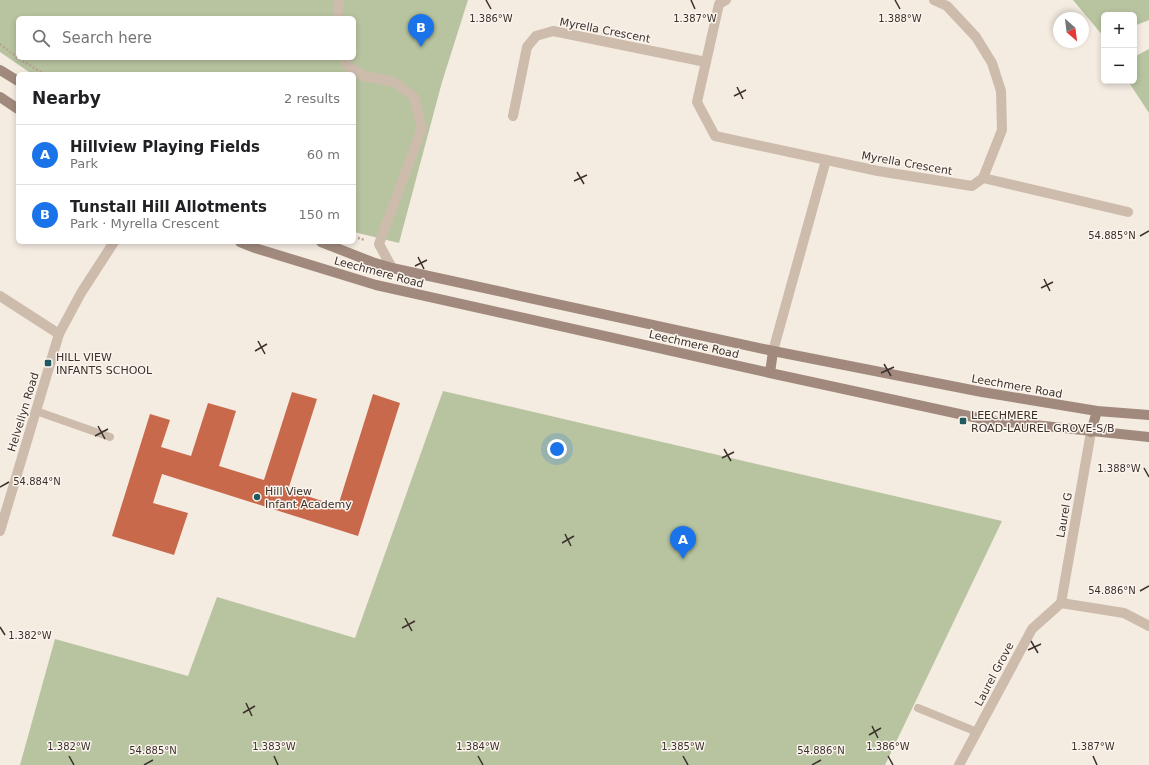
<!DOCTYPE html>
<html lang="en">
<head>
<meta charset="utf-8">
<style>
	:root { --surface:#fff; --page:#f6f6f6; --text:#202124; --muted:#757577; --line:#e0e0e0; --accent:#1a73e8 }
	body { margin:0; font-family:"DejaVu Sans",sans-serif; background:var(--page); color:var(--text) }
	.controls { position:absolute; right:12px; top:12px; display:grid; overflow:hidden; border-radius:6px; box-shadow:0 2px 6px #0003 }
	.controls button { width:36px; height:36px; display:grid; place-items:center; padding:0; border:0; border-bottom:1px solid var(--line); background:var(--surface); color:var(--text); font:20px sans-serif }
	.compass { position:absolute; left:1053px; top:12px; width:36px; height:36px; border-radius:50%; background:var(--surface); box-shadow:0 2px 6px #0003; rotate:152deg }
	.you { position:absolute; left:557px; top:449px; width:14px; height:14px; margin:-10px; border:3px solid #fff; border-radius:50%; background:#1a73e8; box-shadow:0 0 0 6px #1a73e833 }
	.badge { display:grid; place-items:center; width:26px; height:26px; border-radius:50%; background:var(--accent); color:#fff; font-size:13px; font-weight:700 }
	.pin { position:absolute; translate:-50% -33px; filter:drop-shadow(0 1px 2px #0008) }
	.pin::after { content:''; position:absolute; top:21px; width:14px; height:12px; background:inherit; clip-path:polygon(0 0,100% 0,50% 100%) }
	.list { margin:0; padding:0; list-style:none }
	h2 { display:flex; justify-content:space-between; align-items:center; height:52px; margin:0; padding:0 16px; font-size:17px }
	h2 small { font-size:13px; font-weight:400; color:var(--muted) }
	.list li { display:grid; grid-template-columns:26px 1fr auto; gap:12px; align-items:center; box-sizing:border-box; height:60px; padding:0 16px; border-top:1px solid var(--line) }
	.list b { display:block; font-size:15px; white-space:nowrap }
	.list p { margin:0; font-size:13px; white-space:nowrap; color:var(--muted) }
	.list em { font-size:13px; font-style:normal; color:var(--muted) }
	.icon { flex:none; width:22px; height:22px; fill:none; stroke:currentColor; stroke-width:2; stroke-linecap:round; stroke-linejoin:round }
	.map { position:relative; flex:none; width:1149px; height:765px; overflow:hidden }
	.search { position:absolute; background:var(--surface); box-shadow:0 2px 6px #0003; left:16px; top:16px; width:340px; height:44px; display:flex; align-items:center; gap:10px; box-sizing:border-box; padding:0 14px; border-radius:6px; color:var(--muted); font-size:15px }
	.panel { position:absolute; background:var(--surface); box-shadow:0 2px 6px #0003; left:16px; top:72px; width:340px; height:172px; border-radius:6px }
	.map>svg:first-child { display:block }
	.green { fill:#b8c4a0; fill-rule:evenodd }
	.building { fill:#c8694b }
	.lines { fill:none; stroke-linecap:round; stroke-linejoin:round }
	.path { stroke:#b9a596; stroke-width:2.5; stroke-dasharray:2 2; stroke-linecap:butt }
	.lane { stroke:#cdbbac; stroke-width:8 }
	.street { stroke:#cdbbac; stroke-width:10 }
	.secondary { stroke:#a18a7d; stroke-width:10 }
	.ticks { fill:none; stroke:#3b302b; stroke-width:1.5 }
	.poi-dot { fill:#1f5a5e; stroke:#fbf5ee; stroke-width:1.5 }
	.labels { text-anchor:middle; stroke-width:3; stroke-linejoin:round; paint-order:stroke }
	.street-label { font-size:11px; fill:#3b302b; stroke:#fbf5ee }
	.poi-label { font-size:11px; fill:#3b302b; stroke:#fbf5ee; text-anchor:start }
	.ticks-label { font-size:10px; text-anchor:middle; fill:#3b302b; stroke:#fbf5ee; stroke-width:3; stroke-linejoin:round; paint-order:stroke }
</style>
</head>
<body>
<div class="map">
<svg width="1149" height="765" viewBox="0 0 1149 765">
	<rect width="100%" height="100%" fill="#f4ebe1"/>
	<!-- green -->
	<g class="green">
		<path d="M 0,0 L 468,0 L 442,82 L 399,243 L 354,232 L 354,74 L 32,74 L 0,52 ZM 18,18 L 354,18 L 354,58 L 18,58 Z"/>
		<path d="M 1073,0 L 1149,0 L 1149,20 L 1134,26 L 1134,15 L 1104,15 L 1104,37 Z"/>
		<path d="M 1149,49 L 1149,113 L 1128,81 L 1134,81 L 1134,57 Z"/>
		<path d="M 443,391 L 1002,521 L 885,765 L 20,765 L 55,639 L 188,676 L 217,597 L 355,638 Z"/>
	</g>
	<!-- building -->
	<path class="building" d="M 292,392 L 317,399 L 288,490 L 338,506 L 373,394 L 400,403 L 358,536 L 162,474 L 153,503 L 188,513 L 174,555 L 112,536 L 150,414 L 170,420 L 161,447 L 191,456 L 208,403 L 236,411 L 219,466 L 264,480 Z"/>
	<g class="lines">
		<!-- path -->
		<g class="path">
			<path d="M 0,44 L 18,58 L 44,74"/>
			<path d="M 354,237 L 365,240"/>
		</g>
		<!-- lane -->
		<g class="lane">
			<path d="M 36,411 L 110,437"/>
			<path d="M 918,708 L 977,732"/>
		</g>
		<!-- street -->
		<g class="street">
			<path d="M 726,0 L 719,4 L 697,102 L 715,136 L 878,171 L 972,186 L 983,178 L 1002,130 L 1001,91 L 992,63 L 976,37 L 947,6 L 934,0"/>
			<path d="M 338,18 L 339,0"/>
			<path d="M 344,58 L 347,65 L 364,76 L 394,82 L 414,97 L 422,128 L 379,244 L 392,268"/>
			<path d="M 513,116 L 527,47 L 536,36 L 553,31 L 706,62"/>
			<path d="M 983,178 L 1128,212"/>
			<path d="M 0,296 L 59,334"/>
			<path d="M 773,351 L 826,160"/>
			<path d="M 0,531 L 59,334 L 81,293 L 114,242"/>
			<path d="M 1061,603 L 1091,432"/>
			<path d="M 1061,603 L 1124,613 L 1149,626"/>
			<path d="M 959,765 L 1032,629 L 1061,603"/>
		</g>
		<!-- secondary -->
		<g class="secondary">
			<path d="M 0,70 L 18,81"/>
			<path d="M 0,97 L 18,109"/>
			<path d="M 240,242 L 255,248 L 376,285 L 770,373 L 987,420 L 1149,437"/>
			<path d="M 321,242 L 372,262 L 392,268 L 773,351 L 982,392 L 1097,411 L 1149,415"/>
			<path d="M 770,373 L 773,351"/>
			<path d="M 1091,432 L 1097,411"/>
		</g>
	</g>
	<!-- ticks -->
	<path class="ticks" d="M 486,0 L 491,9M 691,0 L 695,9M 895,0 L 900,9M 737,87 L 743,99M 734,96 L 746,90M 577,172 L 584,184M 574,181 L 587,175M 1140,236 L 1149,231M 418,257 L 424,269M 415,266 L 427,260M 1044,279 L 1050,291M 1041,288 L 1053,282M 258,341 L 265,354M 255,351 L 267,344M 884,364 L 891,376M 881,373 L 894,367M 98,426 L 105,439M 95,436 L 108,429M 724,449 L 731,461M 722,458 L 734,452M 1144,468 L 1149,477M 0,487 L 9,482M 565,534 L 571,546M 562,543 L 574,536M 1140,591 L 1149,586M 405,618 L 412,631M 0,627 L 5,635M 402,628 L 415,621M 1031,641 L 1038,653M 1028,650 L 1041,644M 246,703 L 252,716M 243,713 L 255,706M 872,726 L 878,738M 869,735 L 881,728M 69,756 L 74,765M 274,756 L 278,765M 478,756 L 483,765M 683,756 L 688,765M 888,756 L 893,765M 1093,756 L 1097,765M 144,765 L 153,760M 812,765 L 821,760"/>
	<!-- markers -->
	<g class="poi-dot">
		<rect x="44" y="359" width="8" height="8" rx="2"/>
		<rect x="959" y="417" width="8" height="8" rx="2"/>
		<circle cx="257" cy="497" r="4"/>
	</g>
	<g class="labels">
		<!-- street labels -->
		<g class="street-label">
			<text transform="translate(605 30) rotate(11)" y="4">Myrella Crescent</text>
			<text transform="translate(907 163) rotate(10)" y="4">Myrella Crescent</text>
			<text transform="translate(379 272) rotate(15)" y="4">Leechmere Road</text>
			<text transform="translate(694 344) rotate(13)" y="4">Leechmere Road</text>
			<text transform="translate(1017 386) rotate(10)" y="4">Leechmere Road</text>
			<text transform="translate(23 412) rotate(-73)" y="4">Helvellyn Road</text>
			<text transform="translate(1064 515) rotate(-80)" y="4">Laurel G</text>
			<text transform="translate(994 674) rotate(-62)" y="4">Laurel Grove</text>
		</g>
		<!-- poi labels -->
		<g class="poi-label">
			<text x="56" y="361">HILL VIEW<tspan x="56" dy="13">INFANTS SCHOOL</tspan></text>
			<text x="971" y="419">LEECHMERE<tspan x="971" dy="13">ROAD-LAUREL GROVE-S/B</tspan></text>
			<text x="265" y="495">Hill View<tspan x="265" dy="13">Infant Academy</tspan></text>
		</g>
	</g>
	<g class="ticks-label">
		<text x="491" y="22">1.386°W</text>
		<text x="900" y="22">1.388°W</text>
		<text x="695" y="22">1.387°W</text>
		<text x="1112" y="239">54.885°N</text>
		<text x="1119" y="472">1.388°W</text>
		<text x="37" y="485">54.884°N</text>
		<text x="1112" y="594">54.886°N</text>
		<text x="30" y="639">1.382°W</text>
		<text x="69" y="750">1.382°W</text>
		<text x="274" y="750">1.383°W</text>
		<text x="478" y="750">1.384°W</text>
		<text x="683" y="750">1.385°W</text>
		<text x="888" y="750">1.386°W</text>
		<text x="1093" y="750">1.387°W</text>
		<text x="153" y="754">54.885°N</text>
		<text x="821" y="754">54.886°N</text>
	</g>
</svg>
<div class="controls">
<button>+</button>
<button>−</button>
</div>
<svg class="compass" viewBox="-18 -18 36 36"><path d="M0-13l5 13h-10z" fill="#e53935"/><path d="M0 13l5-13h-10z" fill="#757577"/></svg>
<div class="you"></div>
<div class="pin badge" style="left:683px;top:559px">A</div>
<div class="pin badge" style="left:421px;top:47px">B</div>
<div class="search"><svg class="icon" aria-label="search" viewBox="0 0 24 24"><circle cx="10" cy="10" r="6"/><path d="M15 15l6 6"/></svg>Search here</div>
<section class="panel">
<h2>Nearby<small>2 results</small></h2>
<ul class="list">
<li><span class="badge">A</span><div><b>Hillview Playing Fields</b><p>Park</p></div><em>60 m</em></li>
<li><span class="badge">B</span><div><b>Tunstall Hill Allotments</b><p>Park · Myrella Crescent</p></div><em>150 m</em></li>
</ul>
</section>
</div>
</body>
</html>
